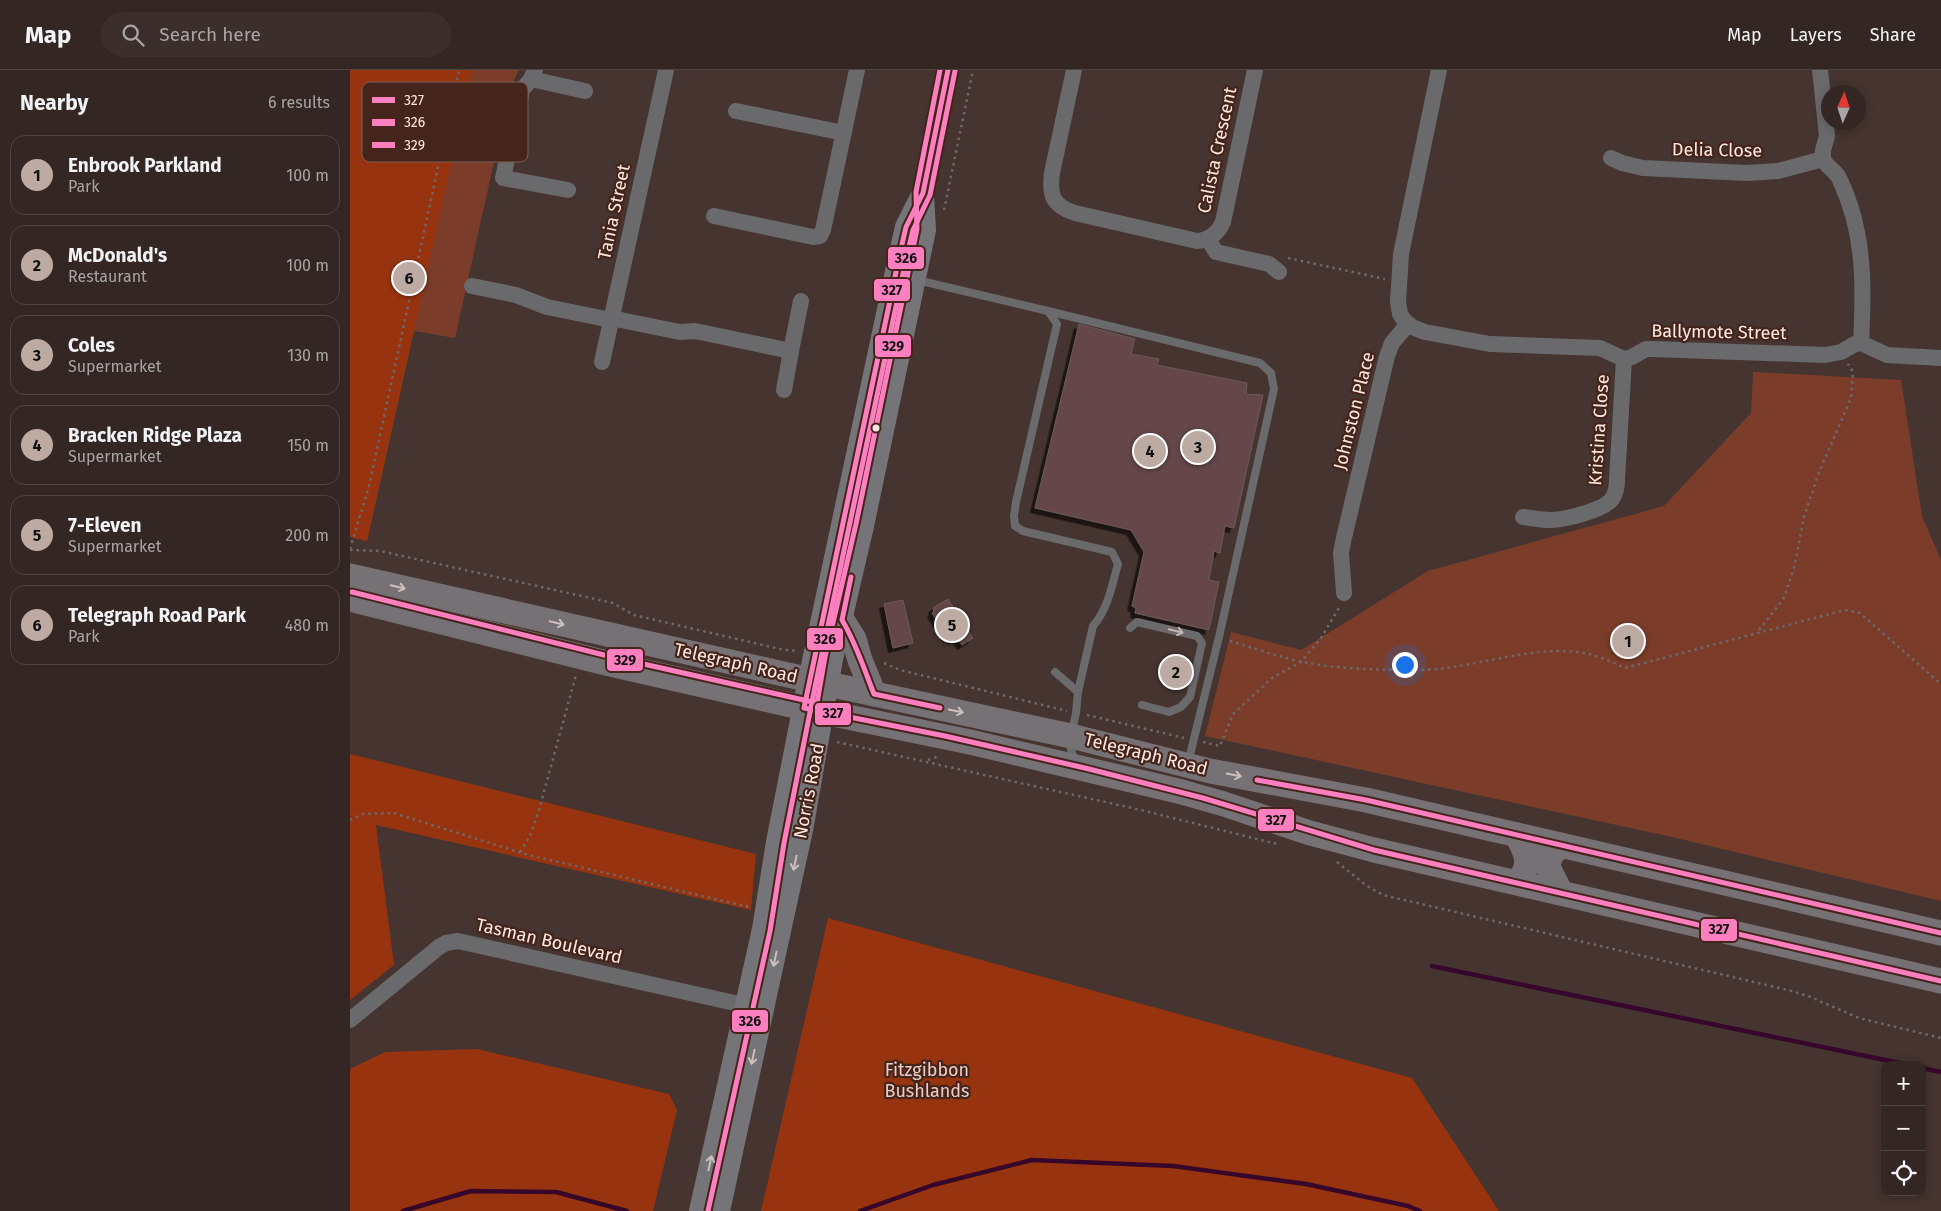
<!DOCTYPE html>
<html lang="en">
<head>
<meta charset="utf-8">
<style>
	:root { --surface:#342723; --page:#3c2f2b; --text:#f1f3f6; --muted:#a9a5a6; --line:#4e4441; --accent:#bdaaa3 }
	body { margin:0; font-family:"Fira Sans",sans-serif; background:var(--page); color:var(--text) }
	.controls { position:absolute; right:15px; bottom:15px; display:grid; overflow:hidden; border-radius:10px; box-shadow:0 2px 12px #0003 }
	.controls button { width:45px; height:45px; display:grid; place-items:center; padding:0; border:0; border-bottom:1px solid var(--line); background:var(--surface); color:var(--text); font:25px sans-serif }
	.compass { position:absolute; left:1471px; top:15px; width:45px; height:45px; border-radius:50%; background:var(--surface); box-shadow:0 2px 12px #0003; rotate:3deg }
	.you { position:absolute; left:1054px; top:594px; width:18px; height:18px; margin:-12px; border:4px solid #fff; border-radius:50%; background:#1a73e8; box-shadow:0 0 0 8px #1a73e833 }
	.badge { display:grid; place-items:center; width:32px; height:32px; border-radius:50%; background:var(--accent); color:#111; font-size:16px; font-weight:700 }
	.pin { position:absolute; translate:-50% -50%; border:2px solid #fff; box-shadow:0 1px 5px #0006 }
	.list { margin:0; padding:0; list-style:none }
	h2 { display:flex; justify-content:space-between; align-items:center; height:65px; margin:0; padding:0 20px; font-size:21px }
	h2 small { font-size:16px; font-weight:400; color:var(--muted) }
	.list li { display:grid; grid-template-columns:32px 1fr auto; gap:15px; align-items:center; box-sizing:border-box; height:80px; margin:0 10px 10px; padding:0 10px; border:1px solid var(--line); border-radius:15px }
	.list b { display:block; font-size:19px; white-space:nowrap }
	.list p { margin:0; font-size:16px; white-space:nowrap; color:var(--muted) }
	.list em { font-size:16px; font-style:normal; color:var(--muted) }
	.icon { flex:none; width:28px; height:28px; fill:none; stroke:currentColor; stroke-width:2; stroke-linecap:round; stroke-linejoin:round }
	.map { position:relative; flex:none; width:1591px; height:1141px; overflow:hidden }
	header { display:flex; align-items:center; gap:30px; box-sizing:border-box; height:70px; padding:0 25px; background:var(--surface); border-bottom:1px solid var(--line) }
	header strong { font-size:24px }
	nav { display:flex; gap:28px; margin-inline-start:auto; font-size:18px }
	.search { width:350px; height:45px; background:var(--page); display:flex; align-items:center; gap:12px; box-sizing:border-box; padding:0 18px; border-radius:28px; color:var(--muted); font-size:19px }
	main { display:flex }
	aside { flex:1; background:var(--surface) }
	.map>svg:first-child { display:block }
	.green { fill:#7b3d29 }
	.forest { fill:#97340f }
	.lines { fill:none; stroke-linecap:round; stroke-linejoin:round }
	.stream { stroke:#36072b; stroke-width:4.5 }
	.building { fill:#654748; stroke:#695a57; filter:url(#shadow) }
	.path { stroke:#6e6869; stroke-width:2.5; stroke-dasharray:2.5 4; stroke-linecap:butt }
	.lane { stroke:#6a696c; stroke-width:8 }
	.street { stroke:#6a696c; stroke-width:16 }
	.secondary { stroke:#757478; stroke-width:22 }
	.primary { stroke:#757175; stroke-width:25 }
	.bus-1-casing { stroke:#44241b; stroke-width:9 }
	.bus-2-casing { stroke:#44241b; stroke-width:9 }
	.bus-3-casing { stroke:#44241b; stroke-width:9 }
	.bus-1 { stroke:#fe7fbf; stroke-width:5 }
	.bus-2 { stroke:#fe7fbf; stroke-width:5 }
	.bus-3 { stroke:#fe7fbf; stroke-width:5 }
	.oneway { stroke:#cebfbc }
	.oneway2 { stroke:#c3b6b3 }
	.oneway3 { stroke:#cec0bd }
	.bus-dot { fill:#fee9e2; stroke:#44241b; stroke-width:2 }
	.labels { text-anchor:middle; stroke-width:4.5; stroke-linejoin:round; paint-order:stroke }
	.street-label { font-size:18px; fill:#fee9e2; stroke:#44241b }
	.park-label { font-size:18px; fill:#eaccc2; stroke:#44241b }
	.key { fill:#44241b; stroke:#7c5f57; stroke-width:1 }
	.key-label { font-size:14px; fill:#fee9e2 }
	.line-badge { stroke:#44241b; stroke-width:2 }
	.pale-badge-label { font-size:14px; text-anchor:middle; font-weight:bold; fill:#111 }
</style>
</head>
<body>
<header>
<strong>Map</strong>
<div class="search"><svg class="icon" aria-label="search" viewBox="0 0 24 24"><circle cx="10" cy="10" r="6"/><path d="M15 15l6 6"/></svg>Search here</div>
<nav><a>Map</a><a>Layers</a><a>Share</a></nav>
</header>
<main>
<aside>
<h2>Nearby<small>6 results</small></h2>
<ul class="list">
<li><span class="badge">1</span><div><b>Enbrook Parkland</b><p>Park</p></div><em>100 m</em></li>
<li><span class="badge">2</span><div><b>McDonald's</b><p>Restaurant</p></div><em>100 m</em></li>
<li><span class="badge">3</span><div><b>Coles</b><p>Supermarket</p></div><em>130 m</em></li>
<li><span class="badge">4</span><div><b>Bracken Ridge Plaza</b><p>Supermarket</p></div><em>150 m</em></li>
<li><span class="badge">5</span><div><b>7-Eleven</b><p>Supermarket</p></div><em>200 m</em></li>
<li><span class="badge">6</span><div><b>Telegraph Road Park</b><p>Park</p></div><em>480 m</em></li>
</ul>
</aside>
<div class="map">
<svg width="1591" height="1141" viewBox="0 0 1591 1141">
	<defs>
		<filter id="shadow"><feDropShadow dx="-4.5" dy="4.5" stdDeviation="0" flood-color="#0009"/></filter>
	</defs>
	<rect width="100%" height="100%" fill="#45342f"/>
	<!-- green -->
	<g class="green">
		<path d="M 0,0 L 169,0 L 160,19 L 105,268 L 64,261 L 17,471 L 0,467 Z"/>
		<path d="M 1403,302 L 1551,310 L 1572,446 L 1591,490 L 1591,831 L 1322,767 L 855,666 L 881,562 L 951,580 L 1078,501 L 1314,436 L 1401,343 Z"/>
	</g>
	<!-- forest -->
	<g class="forest">
		<path d="M 0,0 L 122,0 L 17,471 L 0,467 Z"/>
		<path d="M 0,684 L 406,784 L 401,840 L 26,755 L 44,895 L 0,930 Z"/>
		<path d="M 478,848 L 1062,1008 L 1149,1141 L 411,1141 Z"/>
		<path d="M 127,979 L 319,1024 L 327,1040 L 303,1141 L 0,1141 L 0,999 L 35,982 Z"/>
	</g>
	<g class="lines">
		<!-- stream -->
		<g class="stream">
			<path d="M 1082,896 L 1559,995"/>
			<path d="M 1572,998 L 1591,1002"/>
			<path d="M 53,1141 L 121,1121 L 206,1122 L 277,1141"/>
			<path d="M 510,1141 L 583,1115 L 682,1090 L 823,1096 L 956,1114 L 1058,1136 L 1070,1141"/>
		</g>
	</g>
	<!-- building -->
	<g class="building">
		<path d="M 729,254 L 785,269 L 781,284 L 809,289 L 807,295 L 897,313 L 896,324 L 913,325 L 884,458 L 875,456 L 870,483 L 864,481 L 859,510 L 869,512 L 859,560 L 785,543 L 786,538 L 782,536 L 794,482 L 781,460 L 685,438 Z"/>
		<path d="M 598,529 L 623,568 L 612,575 L 606,567 L 603,570 L 600,566 L 598,568 L 582,543 L 584,541 L 583,538 Z"/>
		<path d="M 553,530 L 563,573 L 543,578 L 534,534 Z"/>
	</g>
	<g class="lines">
		<!-- path -->
		<g class="path">
			<path d="M 594,140 L 623,0"/>
			<path d="M 938,188 L 1035,209"/>
			<path d="M 0,479 L 19,416 L 109,0"/>
			<path d="M 0,480 L 30,481 L 263,533 L 284,545 L 430,579 L 446,581"/>
			<path d="M 1409,560 L 1434,528 L 1444,498 L 1454,447 L 1468,405 L 1501,328 L 1503,302 L 1498,294"/>
			<path d="M 880,571 C 904,578 928,587 953,592 C 986,599 1028,600 1063,600 C 1118,601 1173,576 1228,582 C 1245,584 1260,591 1275,598 L 1495,540 L 1510,543 L 1591,614"/>
			<path d="M 534,593 L 550,600 L 717,641"/>
			<path d="M 737,645 L 834,668"/>
			<path d="M 487,672 L 791,740 L 927,774"/>
			<path d="M 853,672 L 870,676 L 883,644 L 922,608 L 951,592 L 971,568 L 990,536"/>
			<path d="M 578,690 L 589,686"/>
			<path d="M 0,750 L 13,744 L 44,743 L 175,784 L 399,837"/>
			<path d="M 170,782 L 180,766 L 189,740 L 226,605"/>
			<path d="M 987,792 L 1017,816 L 1033,825 L 1438,920 L 1458,926 L 1509,948 L 1591,968"/>
		</g>
		<!-- lane -->
		<g class="lane">
			<path d="M 567,210 L 698,241 L 707,254 L 666,432 L 664,446 L 665,456 L 673,461 L 762,482 L 768,494 C 762,515 758,539 743,556 L 728,622 L 726,643 L 721,666 L 721,680 L 726,692"/>
			<path d="M 698,241 L 910,293 L 921,303 L 924,319 L 869,567 L 838,693"/>
			<path d="M 780,558 L 787,552 L 847,566 L 852,573 L 840,627 L 831,637 L 819,642 L 792,635"/>
			<path d="M 705,602 L 728,622"/>
		</g>
		<!-- street -->
		<g class="street">
			<path d="M 185,0 L 181,9 L 172,20 L 153,108 L 218,120"/>
			<path d="M 724,0 L 702,103 C 699,126 703,136 725,143 L 847,171 C 860,170 868,163 873,152 L 905,0"/>
			<path d="M 1089,0 L 1051,184 L 1048,232 L 1050,244 L 1054,250 L 1062,257 L 1075,262 L 1140,274 L 1250,278 L 1274,289 L 1282,287 L 1296,279 L 1302,279 L 1475,285 L 1491,282 L 1505,274 L 1511,273 L 1537,285 L 1591,288"/>
			<path d="M 1470,0 L 1477,66 L 1473,80 L 1473,89 C 1477,98 1487,101 1490,110 C 1515,163 1514,216 1511,273"/>
			<path d="M 181,9 L 235,21"/>
			<path d="M 386,41 L 494,63"/>
			<path d="M 1261,88 L 1272,93 L 1293,98 L 1397,103 L 1428,101 L 1473,89"/>
			<path d="M 364,146 L 463,167 L 470,166 L 473,160 L 507,0"/>
			<path d="M 858,169 L 866,182 L 919,194 L 929,202"/>
			<path d="M 122,216 L 166,225 L 197,237 L 261,250"/>
			<path d="M 261,248 L 330,262 L 345,261 L 441,281 L 451,231"/>
			<path d="M 252,292 L 316,0"/>
			<path d="M 434,320 L 441,281"/>
			<path d="M 1173,447 C 1182,448 1191,450 1200,450 C 1215,450 1254,440 1262,429 C 1266,423 1267,416 1267,410 L 1274,289"/>
			<path d="M 994,523 L 991,483 L 993,472 L 1037,286 L 1042,273 L 1058,254"/>
			<path d="M 0,950 L 89,877 L 96,873 L 108,871 L 407,938"/>
		</g>
		<!-- secondary -->
		<g class="secondary">
			<path d="M 350,1141 L 413,859 L 427,772 L 459,610 L 550,183 L 556,157 L 573,123 L 598,0"/>
			<path d="M 369,1141 L 452,760 L 482,589 L 513,456 L 575,160 L 573,126"/>
		</g>
		<!-- primary -->
		<g class="primary">
			<path d="M 0,506 L 478,614 L 721,666 L 860,701 L 1016,730 L 1591,863"/>
			<path d="M 0,529 L 256,593 L 454,638 L 620,672 L 828,721 L 874,734 L 960,763 L 1024,780 L 1591,911"/>
			<path d="M 492,550 L 504,569 L 510,590 L 524,624"/>
			<path d="M 1167,765 C 1177,785 1182,793 1168,813"/>
			<path d="M 1211,775 L 1200,786 L 1198,797 L 1211,823"/>
		</g>
		<!-- bus-1 casing -->
		<g class="bus-1-casing">
			<g id="bus-1">
				<path d="M 598,0 L 573,123 L 556,157 L 550,183 L 454,638 L 595,666 L 735,698 L 853,728 L 1024,780 L 1591,911"/>
				<path d="M 501,507 L 492,550 C 506,573 514,599 524,624 L 590,638"/>
				<path d="M 907,710 L 1016,730 L 1591,863"/>
			</g>
		</g>
		<!-- bus-2 casing -->
		<g class="bus-2-casing">
			<path id="bus-2" d="M 358,1141 L 420,861 L 434,773 L 466,612 L 557,185 L 563,160 L 580,125 L 605,1"/>
		</g>
		<!-- bus-3 casing -->
		<g class="bus-3-casing">
			<path id="bus-3" d="M 2,522 L 258,586 L 467,633 L 475,587 L 506,454 L 567,159 L 566,122 L 590,0"/>
		</g>
		<!-- bus-1 -->
		<use href="#bus-1" class="bus-1"/>
		<!-- bus-2 -->
		<use href="#bus-2" class="bus-2"/>
		<!-- bus-3 -->
		<use href="#bus-3" class="bus-3"/>
	</g>
	<!-- one-way arrows -->
	<defs><path id="oneway-shaft" d="M-6 0H5M1.5-3L5.5 0L1.5 3" fill="none" stroke-width="1.6" stroke-linecap="round" stroke-linejoin="round" transform="scale(1.25)"/></defs>
	<g class="oneway">
		<use href="#oneway-shaft" transform="translate(48 517) rotate(13)"/>
		<use href="#oneway-shaft" transform="translate(207 553) rotate(13)"/>
		<use href="#oneway-shaft" transform="translate(606 641) rotate(12)"/>
		<use href="#oneway-shaft" transform="translate(884 705) rotate(12)"/>
	</g>
	<use class="oneway2" href="#oneway-shaft" transform="translate(826 561) rotate(13)"/>
	<g class="oneway3">
		<use href="#oneway-shaft" transform="translate(445 793) rotate(102)"/>
		<use href="#oneway-shaft" transform="translate(425 889) rotate(102)"/>
		<use href="#oneway-shaft" transform="translate(403 987) rotate(102)"/>
		<use href="#oneway-shaft" transform="translate(360 1093) rotate(-78)"/>
	</g>
	<!-- markers -->
	<circle class="bus-dot" cx="526" cy="358" r="4.5"/>
	<g class="labels">
		<!-- street labels -->
		<g class="street-label">
			<text transform="translate(867 80) rotate(-78)" y="6">Calista Crescent</text>
			<text transform="translate(1367 80) rotate(1)" y="6">Delia Close</text>
			<text transform="translate(264 142) rotate(-78)" y="6">Tania Street</text>
			<text transform="translate(1369 262) rotate(1)" y="6">Ballymote Street</text>
			<text transform="translate(1004 341) rotate(-76)" y="6">Johnston Place</text>
			<text transform="translate(1249 360) rotate(-86)" y="6">Kristina Close</text>
			<text transform="translate(386 593) rotate(13)" y="6">Telegraph Road</text>
			<text transform="translate(796 684) rotate(14)" y="6">Telegraph Road</text>
			<text transform="translate(459 721) rotate(-79)" y="6">Norris Road</text>
			<text transform="translate(199 871) rotate(13)" y="6">Tasman Boulevard</text>
		</g>
		<!-- park labels -->
		<g class="park-label">
			<text x="577" y="1006">Fitzgibbon<tspan x="577" dy="21">Bushlands</tspan></text>
		</g>
	</g>
	<!-- legend -->
	<rect x="12" y="12" width="166" height="80" rx="8" class="key"/>
	<rect x="22" y="27" width="23" height="6" fill="#fe7fbf"/>
	<rect x="22" y="49" width="23" height="7" fill="#fe7fbf"/>
	<rect x="22" y="72" width="23" height="6" fill="#fe7fbf"/>
	<g class="key-label">
		<text x="54" y="35">327</text>
		<text x="54" y="57">326</text>
		<text x="54" y="80">329</text>
	</g>
	<g class="line-badge">
		<rect x="537" y="176" width="38" height="24" rx="5" fill="#fe7fbf"/>
		<rect x="523" y="208" width="38" height="24" rx="5" fill="#fe7fbf"/>
		<rect x="524" y="264" width="38" height="24" rx="5" fill="#fe7fbf"/>
		<rect x="456" y="557" width="38" height="24" rx="5" fill="#fe7fbf"/>
		<rect x="256" y="578" width="38" height="24" rx="5" fill="#fe7fbf"/>
		<rect x="464" y="632" width="38" height="24" rx="5" fill="#fe7fbf"/>
		<rect x="907" y="738" width="38" height="24" rx="5" fill="#fe7fbf"/>
		<rect x="1350" y="848" width="38" height="24" rx="5" fill="#fe7fbf"/>
		<rect x="381" y="939" width="38" height="24" rx="5" fill="#fe7fbf"/>
	</g>
	<g class="pale-badge-label">
		<text x="556" y="193">326</text>
		<text x="542" y="225">327</text>
		<text x="543" y="281">329</text>
		<text x="475" y="574">326</text>
		<text x="275" y="595">329</text>
		<text x="483" y="648">327</text>
		<text x="926" y="755">327</text>
		<text x="1369" y="864">327</text>
		<text x="400" y="956">326</text>
	</g>
</svg>
<div class="controls">
<button>+</button>
<button>−</button>
<button><svg class="icon" aria-label="locate" viewBox="0 0 24 24"><circle cx="12" cy="12" r="6"/><path d="M12 2v4M12 18v4M2 12h4M18 12h4"/></svg></button>
</div>
<svg class="compass" viewBox="-18 -18 36 36"><path d="M0-13l5 13h-10z" fill="#e53935"/><path d="M0 13l5-13h-10z" fill="#a9a5a6"/></svg>
<div class="you"></div>
<div class="pin badge" style="left:1278px;top:571px">1</div>
<div class="pin badge" style="left:826px;top:602px">2</div>
<div class="pin badge" style="left:848px;top:377px">3</div>
<div class="pin badge" style="left:800px;top:381px">4</div>
<div class="pin badge" style="left:602px;top:555px">5</div>
<div class="pin badge" style="left:59px;top:208px">6</div>
</div>
</main>
</body>
</html>
